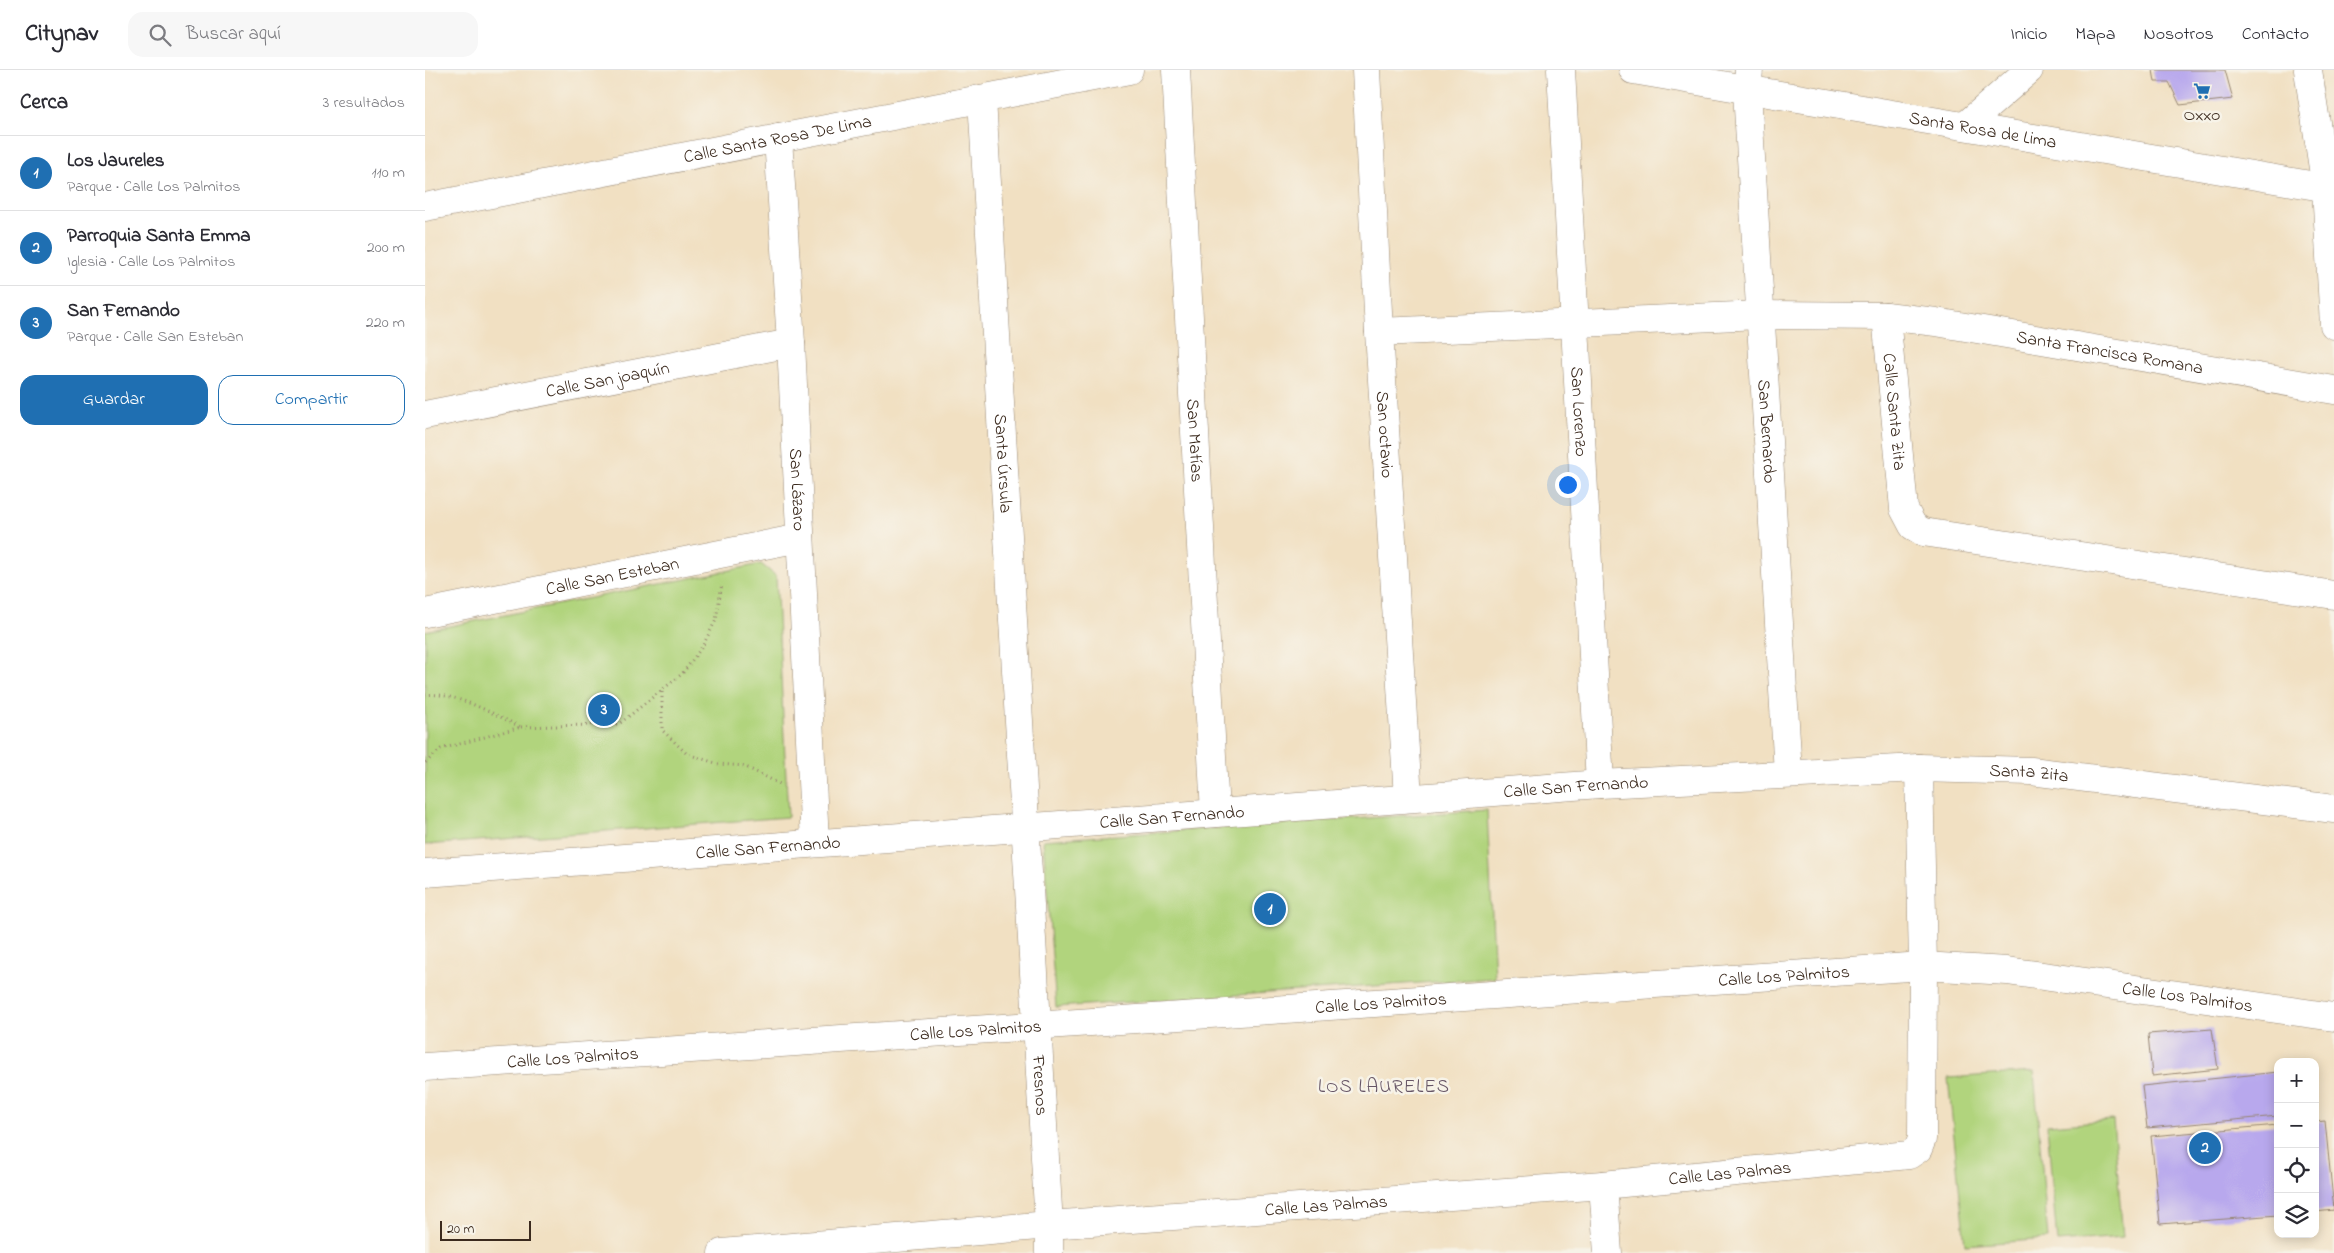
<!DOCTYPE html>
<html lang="es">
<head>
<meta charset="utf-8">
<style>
	:root { --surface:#fff; --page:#f7f7f7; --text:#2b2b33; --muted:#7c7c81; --line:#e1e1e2; --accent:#1f6fb2 }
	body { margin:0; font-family:"Indie Flower",sans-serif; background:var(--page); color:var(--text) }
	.controls { position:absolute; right:15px; bottom:15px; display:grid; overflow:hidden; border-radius:10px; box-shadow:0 2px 12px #0003 }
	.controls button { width:45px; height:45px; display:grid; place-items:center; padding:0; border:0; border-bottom:1px solid var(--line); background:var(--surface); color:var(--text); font:25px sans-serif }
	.scale { position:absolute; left:15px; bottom:12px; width:91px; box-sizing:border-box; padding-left:5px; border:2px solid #3b2a1e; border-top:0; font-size:14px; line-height:18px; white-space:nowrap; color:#3b2a1e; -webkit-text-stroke:4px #f7f3e8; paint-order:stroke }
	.you { position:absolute; left:1142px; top:414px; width:18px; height:18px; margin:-12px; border:4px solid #fff; border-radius:50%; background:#1a73e8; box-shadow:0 0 0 8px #1a73e833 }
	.badge { display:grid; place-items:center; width:32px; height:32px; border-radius:50%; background:var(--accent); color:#fff; font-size:16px; font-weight:700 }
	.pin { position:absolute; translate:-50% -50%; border:2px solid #fff; box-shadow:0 1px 5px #0006 }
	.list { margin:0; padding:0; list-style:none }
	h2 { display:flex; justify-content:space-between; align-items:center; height:65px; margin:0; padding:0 20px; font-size:21px }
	h2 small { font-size:16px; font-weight:400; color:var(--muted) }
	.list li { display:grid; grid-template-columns:32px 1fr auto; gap:15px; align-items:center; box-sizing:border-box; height:75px; padding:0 20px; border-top:1px solid var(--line) }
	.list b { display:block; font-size:19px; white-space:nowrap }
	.list p { margin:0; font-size:16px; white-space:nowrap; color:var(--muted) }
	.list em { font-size:16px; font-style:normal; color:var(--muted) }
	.actions { display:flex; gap:10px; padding:15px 20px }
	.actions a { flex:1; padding:11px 0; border:1px solid var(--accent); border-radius:15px; text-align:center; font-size:18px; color:var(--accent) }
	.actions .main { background:var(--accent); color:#fff }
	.icon { flex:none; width:28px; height:28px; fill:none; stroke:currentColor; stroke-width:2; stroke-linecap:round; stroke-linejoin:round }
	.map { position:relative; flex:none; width:1909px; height:1183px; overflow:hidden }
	header { display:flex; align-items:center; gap:30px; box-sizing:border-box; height:70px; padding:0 25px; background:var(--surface); border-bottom:1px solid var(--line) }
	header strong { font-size:24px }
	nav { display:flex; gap:28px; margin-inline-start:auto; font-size:18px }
	.search { width:350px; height:45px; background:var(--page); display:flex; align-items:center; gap:12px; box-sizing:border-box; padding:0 18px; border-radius:15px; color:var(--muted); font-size:19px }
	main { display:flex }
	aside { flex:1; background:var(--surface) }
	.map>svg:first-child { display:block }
	.green { fill:#b1d47d; stroke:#767f4e }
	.building { fill:#b8a8ed }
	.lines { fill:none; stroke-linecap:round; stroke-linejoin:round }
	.minor-casing { stroke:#968570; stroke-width:29 }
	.path { stroke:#968570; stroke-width:3; stroke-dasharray:1 4; stroke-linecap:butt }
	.minor { stroke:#fff; stroke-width:28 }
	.labels { text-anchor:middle; stroke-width:5; stroke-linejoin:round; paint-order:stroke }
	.poi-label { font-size:18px; fill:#3b2a1e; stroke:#f7f3e8 }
	.street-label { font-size:18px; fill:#3b2a1e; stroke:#f7f3e8 }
	.neighbourhood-label { font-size:19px; letter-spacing:1px; fill:#675666; stroke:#f7f3e8 }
</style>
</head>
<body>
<header>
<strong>Citynav</strong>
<div class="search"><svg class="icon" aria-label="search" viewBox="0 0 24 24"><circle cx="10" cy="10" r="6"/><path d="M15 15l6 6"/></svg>Buscar aquí</div>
<nav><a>Inicio</a><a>Mapa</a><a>Nosotros</a><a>Contacto</a></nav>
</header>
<main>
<aside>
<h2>Cerca<small>3 resultados</small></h2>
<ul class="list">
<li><span class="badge">1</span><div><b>Los Jaureles</b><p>Parque · Calle Los Palmitos</p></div><em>110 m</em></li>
<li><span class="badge">2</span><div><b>Parroquia Santa Emma</b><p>Iglesia · Calle Los Palmitos</p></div><em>200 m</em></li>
<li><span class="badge">3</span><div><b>San Fernando</b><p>Parque · Calle San Esteban</p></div><em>220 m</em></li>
</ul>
<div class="actions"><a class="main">Guardar</a><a>Compartir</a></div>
</aside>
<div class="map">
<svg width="1909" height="1183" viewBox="0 0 1909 1183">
	<rect width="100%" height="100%" fill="#f7f3e8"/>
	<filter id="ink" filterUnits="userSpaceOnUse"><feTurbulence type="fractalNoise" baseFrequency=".02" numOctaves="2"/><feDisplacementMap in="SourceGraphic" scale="10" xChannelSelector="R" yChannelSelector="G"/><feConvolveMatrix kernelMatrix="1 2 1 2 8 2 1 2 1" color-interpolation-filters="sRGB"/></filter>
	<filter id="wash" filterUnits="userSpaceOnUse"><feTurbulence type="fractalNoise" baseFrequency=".0096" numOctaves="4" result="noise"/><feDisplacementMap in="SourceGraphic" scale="20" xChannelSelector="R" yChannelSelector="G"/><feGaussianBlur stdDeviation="1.12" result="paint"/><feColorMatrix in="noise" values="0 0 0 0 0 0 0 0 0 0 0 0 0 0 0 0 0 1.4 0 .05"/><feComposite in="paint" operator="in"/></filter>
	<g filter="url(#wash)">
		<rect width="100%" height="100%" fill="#f1e0c2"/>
		<!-- green -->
		<g class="green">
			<path d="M 336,494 L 351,506 L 363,747 L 0,775 L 0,561 Z"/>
			<path d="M 1062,740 L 1070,908 L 631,937 L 618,770 Z"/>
			<path d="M 1609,1002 L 1623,1169 L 1540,1175 L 1523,1008 Z"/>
			<path d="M 1688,1050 L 1698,1167 L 1632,1172 L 1622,1055 Z"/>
		</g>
		<g id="blocks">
			<!-- building -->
			<g class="building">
				<path d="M 1728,0 L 1800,0 L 1808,29 L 1755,35 L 1744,12 L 1730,12 Z"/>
				<path d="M 1787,959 L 1793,999 L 1727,1006 L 1723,964 Z"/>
				<path d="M 1853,1002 L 1853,1046 L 1722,1058 L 1717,1016 Z"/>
				<path d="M 1900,1051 L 1909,1140 L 1890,1142 L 1890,1052 Z"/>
				<path d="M 1853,1055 L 1853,1145 L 1735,1154 L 1726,1066 Z"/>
			</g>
		</g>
	</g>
	<g filter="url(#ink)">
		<use href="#blocks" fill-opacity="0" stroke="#968570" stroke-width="1"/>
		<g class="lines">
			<!-- minor casing -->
			<g class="minor-casing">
				<g id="minor">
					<path id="s1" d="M 751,0 L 790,743"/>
					<path id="s2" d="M 941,0 L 954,262 L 983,728"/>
					<path id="s3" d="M 1136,0 L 1175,714"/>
					<path id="s4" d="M 1208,0 L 1909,119"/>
					<path id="s5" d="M 1324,0 L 1322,21 L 1363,703"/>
					<path d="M 1883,0 L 1901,118 L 1909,255"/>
					<path id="s6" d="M 557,29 L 624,1155 L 624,1183"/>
					<path d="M 1540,56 L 1604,0"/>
					<path id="s7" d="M 353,68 L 366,273 L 390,773"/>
					<path id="s8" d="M 0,137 L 704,0"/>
					<path id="s9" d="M 1461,246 L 1479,439 L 1488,456 L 1498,462 L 1909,525"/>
					<path id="s10" d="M 954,262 L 1335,245 L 1461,246 L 1511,252 L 1909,320"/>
					<path id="s11" d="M 0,345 L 366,273"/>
					<path id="s12" d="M 0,543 L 375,468"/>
					<path id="s13" d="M 0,803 L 1175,714 L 1494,698 L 1606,701 L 1909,739"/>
					<path id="s14" d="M 0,997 L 1498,896 L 1582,901 L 1909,947"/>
					<path d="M 1178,1115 L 1183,1183"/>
					<path id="s15" d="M 297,1183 L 624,1155 L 1178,1115 L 1484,1085 L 1493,1079 L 1497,1069 L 1498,896 L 1494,698"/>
				</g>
			</g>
			<!-- path -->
			<g class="path">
				<path d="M 237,622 L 237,660 L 262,684 L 294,694 L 319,696 L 357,715"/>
				<path d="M 0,625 C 29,621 70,645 96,657 L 16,679 L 0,693"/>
				<path d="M 96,657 L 194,654 L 257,604 L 277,577 L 291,550 L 297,513"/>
			</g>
			<!-- minor -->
			<use href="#minor" class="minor"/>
		</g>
	</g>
	<!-- icons -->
	<defs>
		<g id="supermarket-bare" transform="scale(1.35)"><path d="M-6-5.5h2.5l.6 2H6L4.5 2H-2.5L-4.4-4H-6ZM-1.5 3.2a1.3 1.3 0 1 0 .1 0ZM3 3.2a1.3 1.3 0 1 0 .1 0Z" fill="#1f6fb2" stroke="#f7f3e8" stroke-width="2.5" paint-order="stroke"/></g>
	</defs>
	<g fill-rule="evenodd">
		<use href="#supermarket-bare" x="1777" y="21"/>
	</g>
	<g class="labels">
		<!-- poi labels -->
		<g class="poi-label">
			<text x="1777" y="50">Oxxo</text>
		</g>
		<!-- street labels -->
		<g class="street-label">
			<text dy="6" stroke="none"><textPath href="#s4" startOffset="355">Santa Rosa de Lima</textPath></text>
			<text dy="6" stroke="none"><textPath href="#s8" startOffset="359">Calle Santa Rosa De Lima</textPath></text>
			<text dy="6" stroke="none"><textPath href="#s10" startOffset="734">Santa Francisca Romana</textPath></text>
			<text dy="6" stroke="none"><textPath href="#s11" startOffset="186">Calle San joaquín</textPath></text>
			<text dy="6" stroke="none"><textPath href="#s3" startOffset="342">San Lorenzo</textPath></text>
			<text dy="6" stroke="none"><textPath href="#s9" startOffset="96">Calle Santa Zita</textPath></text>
			<text dy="6" stroke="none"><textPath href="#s5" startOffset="362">San Bernardo</textPath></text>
			<text dy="6" stroke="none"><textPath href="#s2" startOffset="365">San octavio</textPath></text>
			<text dy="6" stroke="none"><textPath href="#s1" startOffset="371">San Matías</textPath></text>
			<text dy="6" stroke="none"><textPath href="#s6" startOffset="365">Santa Úrsula</textPath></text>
			<text dy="6" stroke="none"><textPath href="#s7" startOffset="352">San Lázaro</textPath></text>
			<text dy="6" stroke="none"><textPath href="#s12" startOffset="191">Calle San Esteban</textPath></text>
			<text dy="6" stroke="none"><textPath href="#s13" startOffset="1608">Santa Zita</textPath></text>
			<text dy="6" stroke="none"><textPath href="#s13" startOffset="1154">Calle San Fernando</textPath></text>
			<text dy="6" stroke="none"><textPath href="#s13" startOffset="749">Calle San Fernando</textPath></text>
			<text dy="6" stroke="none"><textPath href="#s13" startOffset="344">Calle San Fernando</textPath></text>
			<text dy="6" stroke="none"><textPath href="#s14" startOffset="1362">Calle Los Palmitos</textPath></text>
			<text dy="6" stroke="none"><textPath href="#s14" startOffset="1768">Calle Los Palmitos</textPath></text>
			<text dy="6" stroke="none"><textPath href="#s14" startOffset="958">Calle Los Palmitos</textPath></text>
			<text dy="6" stroke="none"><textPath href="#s14" startOffset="552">Calle Los Palmitos</textPath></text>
			<text dy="6" stroke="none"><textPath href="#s14" startOffset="148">Calle Los Palmitos</textPath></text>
			<text dy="6" stroke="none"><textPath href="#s6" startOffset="988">Fresnos</textPath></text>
			<text dy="6" stroke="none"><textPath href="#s15" startOffset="1011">Calle Las Palmas</textPath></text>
			<text dy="6" stroke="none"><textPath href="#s15" startOffset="606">Calle Las Palmas</textPath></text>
		</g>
		<!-- neighbourhood labels -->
		<g class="neighbourhood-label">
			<text x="959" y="1022">LOS LAURELES</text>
		</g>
	</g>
</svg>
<div class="controls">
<button>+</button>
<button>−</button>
<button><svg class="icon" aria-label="locate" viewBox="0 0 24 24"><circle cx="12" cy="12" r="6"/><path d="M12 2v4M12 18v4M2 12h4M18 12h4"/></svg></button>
<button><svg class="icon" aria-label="layers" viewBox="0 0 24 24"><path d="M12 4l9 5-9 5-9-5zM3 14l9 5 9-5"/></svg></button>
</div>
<div class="scale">20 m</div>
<div class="you"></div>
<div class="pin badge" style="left:845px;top:839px">1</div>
<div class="pin badge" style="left:1780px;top:1078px">2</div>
<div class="pin badge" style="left:179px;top:640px">3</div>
</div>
</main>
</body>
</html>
